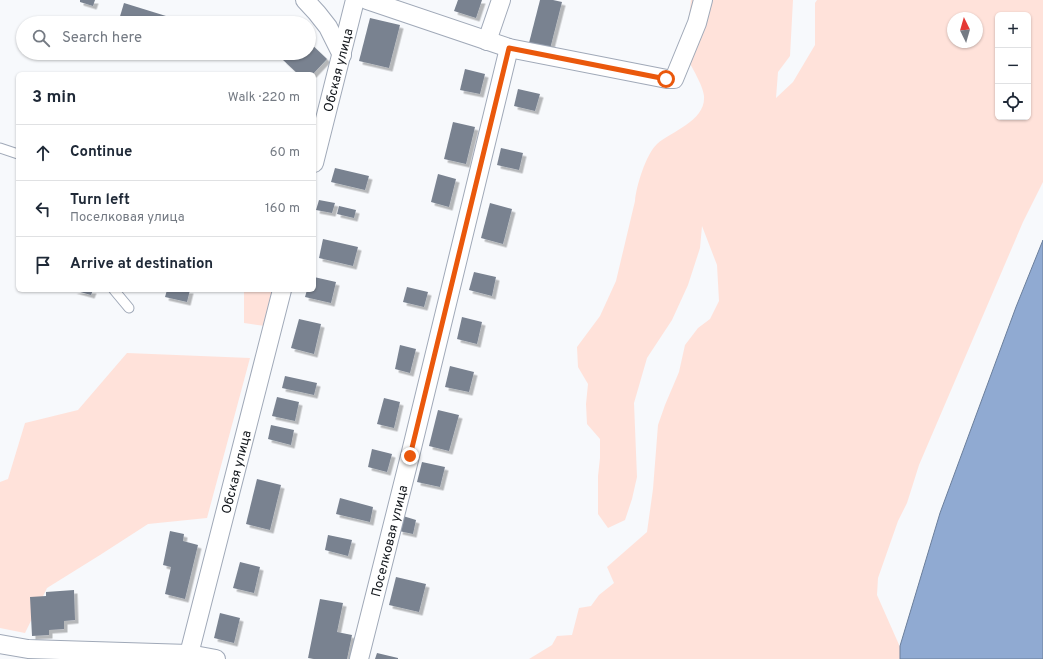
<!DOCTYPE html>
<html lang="en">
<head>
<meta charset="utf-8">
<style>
	:root { --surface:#fff; --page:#f2f2f3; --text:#1f2937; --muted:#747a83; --line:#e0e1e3 }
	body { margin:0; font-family:Overpass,sans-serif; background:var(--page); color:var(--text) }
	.controls { position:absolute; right:12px; top:12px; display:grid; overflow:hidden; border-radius:6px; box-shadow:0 1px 3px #0004 }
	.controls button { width:36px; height:36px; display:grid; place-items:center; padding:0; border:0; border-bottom:1px solid var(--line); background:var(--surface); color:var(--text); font:20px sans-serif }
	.compass { position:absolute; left:947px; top:12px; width:36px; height:36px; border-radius:50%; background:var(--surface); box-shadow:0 1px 3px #0004; rotate:355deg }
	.stop { position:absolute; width:12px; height:12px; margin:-9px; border:3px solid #ea580c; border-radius:50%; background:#fff }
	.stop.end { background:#ea580c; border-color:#fff; box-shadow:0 1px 4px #0008 }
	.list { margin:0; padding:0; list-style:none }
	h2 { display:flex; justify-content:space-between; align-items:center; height:52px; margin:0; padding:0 16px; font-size:17px }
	h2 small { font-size:13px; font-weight:400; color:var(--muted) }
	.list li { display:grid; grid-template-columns:26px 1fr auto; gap:12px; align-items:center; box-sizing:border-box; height:56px; padding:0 16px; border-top:1px solid var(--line) }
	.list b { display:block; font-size:15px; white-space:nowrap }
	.list p { margin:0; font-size:13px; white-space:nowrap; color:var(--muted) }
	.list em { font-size:13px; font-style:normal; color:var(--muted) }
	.icon { flex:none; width:22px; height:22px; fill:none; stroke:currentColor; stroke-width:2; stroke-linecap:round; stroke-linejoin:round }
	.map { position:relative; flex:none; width:1043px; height:659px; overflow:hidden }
	.search { position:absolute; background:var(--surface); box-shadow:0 1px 3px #0004; left:16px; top:16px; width:300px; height:44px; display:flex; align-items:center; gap:10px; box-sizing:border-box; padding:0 14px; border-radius:22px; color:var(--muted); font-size:15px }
	.panel { position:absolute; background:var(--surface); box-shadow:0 1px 3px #0004; left:16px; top:72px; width:300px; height:220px; border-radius:6px }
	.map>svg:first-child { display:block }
	.green { fill:#ffe2da; fill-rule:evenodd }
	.water { fill:#90aad2; stroke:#6a7e9b }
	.building { fill:#798290; filter:url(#shadow) }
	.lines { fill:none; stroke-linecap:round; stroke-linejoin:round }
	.service-casing { stroke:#a0a9b8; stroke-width:11 }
	.minor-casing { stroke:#a0a9b8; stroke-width:20 }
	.service { stroke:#fff; stroke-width:9 }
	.minor { stroke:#fff; stroke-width:18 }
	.route { stroke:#ea580c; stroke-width:5 }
	.labels { text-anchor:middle; stroke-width:4; stroke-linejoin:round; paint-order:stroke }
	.street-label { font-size:13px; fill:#12161b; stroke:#fff }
</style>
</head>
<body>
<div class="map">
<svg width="1043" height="659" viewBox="0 0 1043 659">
	<defs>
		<filter id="shadow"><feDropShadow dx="3.5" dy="3.5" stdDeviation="0" flood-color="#0004"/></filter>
	</defs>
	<rect width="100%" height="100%" fill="#f7f9fc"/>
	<!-- green -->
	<g class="green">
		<path d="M 691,0 L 793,0 L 790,56 L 778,72 L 776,98 L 793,82 L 815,45 L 815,3 L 817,0 L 1043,0 L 1043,182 L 1023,222 L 919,465 L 907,503 L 898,521 L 878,578 L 877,595 L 900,647 L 900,659 L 529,659 L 552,645 L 557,636 L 572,635 L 579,608 L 591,606 L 599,595 L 614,583 L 607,567 L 647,532 L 653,489 L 658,425 L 665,405 L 679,372 L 685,345 L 698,328 L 710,319 L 719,301 L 717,265 L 702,226 L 700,248 L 688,285 L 672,320 L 647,358 L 634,403 L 637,477 L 632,499 L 625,520 L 608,528 L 598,514 L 598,476 L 600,458 L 600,439 L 587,424 L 586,404 L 588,384 L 578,367 L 577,347 L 600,316 L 616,281 L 635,201 C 636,187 646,154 657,144 C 672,131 706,121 704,96 C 703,85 691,66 686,56 L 693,37 L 689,17 ZM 998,15 L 1028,15 L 1028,117 L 998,117 ZM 953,18 L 977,18 L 977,42 L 953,42 Z"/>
		<path d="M 244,290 L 272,290 L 265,326 L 244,323 Z"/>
		<path d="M 127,353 L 250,358 L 207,518 L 148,524 L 100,555 L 47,588 L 25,633 L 0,628 L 0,482 L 8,479 L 25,423 L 78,410 Z"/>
	</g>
	<!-- water -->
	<path class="water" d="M 1043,240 L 1043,659 L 900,659 L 900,646 L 940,513 L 1016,307 Z"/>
	<!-- building -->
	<g class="building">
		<path d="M 80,0 L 95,0 L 93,6 L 80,2 Z"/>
		<path d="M 458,0 L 482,0 L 476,18 L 454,11 Z"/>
		<path d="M 540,0 L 553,0 L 562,2 L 550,49 L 529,43 Z"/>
		<path d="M 124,3 L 166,16 L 164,23 L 118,23 Z"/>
		<path d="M 370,18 L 400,25 L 389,68 L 359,61 Z"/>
		<path d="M 309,42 L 327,59 L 313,74 L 298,74 L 283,60 L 289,53 L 309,53 Z"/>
		<path d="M 465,69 L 485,74 L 480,94 L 460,90 Z"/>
		<path d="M 518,89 L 540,94 L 535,111 L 514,106 Z"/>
		<path d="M 453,122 L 475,127 L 466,164 L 444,159 Z"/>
		<path d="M 501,148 L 523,153 L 519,170 L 497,165 Z"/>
		<path d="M 335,168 L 369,176 L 365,190 L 331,182 Z"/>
		<path d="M 438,174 L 456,179 L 449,207 L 431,202 Z"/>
		<path d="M 319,200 L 335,203 L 332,213 L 316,210 Z"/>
		<path d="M 490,203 L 512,209 L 503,244 L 481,238 Z"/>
		<path d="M 339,206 L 356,210 L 354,218 L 337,214 Z"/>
		<path d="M 323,239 L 358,247 L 353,266 L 319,258 Z"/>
		<path d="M 474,272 L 496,277 L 492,296 L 469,290 Z"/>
		<path d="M 314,277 L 336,282 L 331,303 L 305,297 L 307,290 L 314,290 Z"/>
		<path d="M 407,287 L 428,292 L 424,307 L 403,302 Z"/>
		<path d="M 73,290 L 93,290 L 91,295 Z"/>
		<path d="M 167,290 L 190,290 L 187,302 L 165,297 Z"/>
		<path d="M 462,317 L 482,322 L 477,344 L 457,339 Z"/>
		<path d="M 299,319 L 321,324 L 314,354 L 291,348 Z"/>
		<path d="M 400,345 L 416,349 L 410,373 L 395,369 Z"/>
		<path d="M 450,366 L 474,372 L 469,392 L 445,387 Z"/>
		<path d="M 285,376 L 317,383 L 314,395 L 282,388 Z"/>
		<path d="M 277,397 L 299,402 L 295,421 L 272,416 Z"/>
		<path d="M 384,398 L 400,402 L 394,428 L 377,424 Z"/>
		<path d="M 438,410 L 459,415 L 449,451 L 429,446 Z"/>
		<path d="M 271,425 L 294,430 L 291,445 L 268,439 Z"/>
		<path d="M 372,449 L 392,454 L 387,472 L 368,467 Z"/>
		<path d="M 422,462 L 445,467 L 440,487 L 417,482 Z"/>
		<path d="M 257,479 L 281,485 L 270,530 L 246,524 Z"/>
		<path d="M 340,498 L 373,507 L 370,522 L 336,514 Z"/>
		<path d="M 403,516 L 416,520 L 413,534 L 399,531 Z"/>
		<path d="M 170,531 L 184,534 L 183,541 L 198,545 L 185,599 L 165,594 L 171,567 L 163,565 Z"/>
		<path d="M 328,535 L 352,540 L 348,556 L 325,550 Z"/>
		<path d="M 240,562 L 260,567 L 254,593 L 233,588 Z"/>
		<path d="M 396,577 L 426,584 L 419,612 L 389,605 Z"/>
		<path d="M 74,590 L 75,620 L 64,621 L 64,629 L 49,630 L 49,635 L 32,636 L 30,597 L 46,596 L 46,592 Z"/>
		<path d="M 320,599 L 343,603 L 337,632 L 352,635 L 347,659 L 314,659 L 308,658 Z"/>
		<path d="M 220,613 L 240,618 L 234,643 L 214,638 Z"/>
		<path d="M 377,653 L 398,658 L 398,659 L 375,659 Z"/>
	</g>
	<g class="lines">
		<!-- service casing -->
		<g class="service-casing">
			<g id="service">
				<path d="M 0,148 L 18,154"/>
				<path d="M 114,290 L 129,308"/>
			</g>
		</g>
		<!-- minor casing -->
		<g class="minor-casing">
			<g id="minor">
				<path d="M 305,0 L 317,13 L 328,27 L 342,55"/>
				<path d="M 367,0 L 509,48 L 667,79 L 674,79 L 697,23 L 703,0"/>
				<path d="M 487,41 L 501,0"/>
				<path id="s1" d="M 314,163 L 355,0"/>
				<path d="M 0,644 L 28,649 L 189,654 L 216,659"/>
				<path id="s2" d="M 189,654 L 282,290"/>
				<path id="s3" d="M 359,659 L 410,456 L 509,48"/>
			</g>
		</g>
		<!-- service -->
		<use href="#service" class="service"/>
		<!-- minor -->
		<use href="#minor" class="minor"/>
	</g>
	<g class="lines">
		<!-- route -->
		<path class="route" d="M 410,456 L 509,48 L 666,79"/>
	</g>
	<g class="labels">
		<!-- street labels -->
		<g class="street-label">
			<text dy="5" stroke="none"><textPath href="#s1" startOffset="96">Обская улица</textPath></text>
			<text dy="5" stroke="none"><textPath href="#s2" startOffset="188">Обская улица</textPath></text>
			<text dy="5" stroke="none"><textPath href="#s3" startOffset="122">Поселковая улица</textPath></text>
		</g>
	</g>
</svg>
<div class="controls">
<button>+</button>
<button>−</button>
<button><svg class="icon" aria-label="locate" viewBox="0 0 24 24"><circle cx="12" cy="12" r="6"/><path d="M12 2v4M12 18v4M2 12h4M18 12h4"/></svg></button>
</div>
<svg class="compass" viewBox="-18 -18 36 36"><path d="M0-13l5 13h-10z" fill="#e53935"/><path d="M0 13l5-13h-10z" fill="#747a83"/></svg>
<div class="stop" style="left:666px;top:79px"></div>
<div class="stop end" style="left:410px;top:456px"></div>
<div class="search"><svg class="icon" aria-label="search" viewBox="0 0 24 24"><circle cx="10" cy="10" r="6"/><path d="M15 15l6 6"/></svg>Search here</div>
<section class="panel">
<h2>3 min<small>Walk · 220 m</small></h2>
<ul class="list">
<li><svg class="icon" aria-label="ahead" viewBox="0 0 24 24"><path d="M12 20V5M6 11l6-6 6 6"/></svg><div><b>Continue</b></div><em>60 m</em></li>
<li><svg class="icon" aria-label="left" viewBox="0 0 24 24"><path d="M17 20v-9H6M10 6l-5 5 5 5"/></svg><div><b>Turn left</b><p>Поселковая улица</p></div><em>160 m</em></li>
<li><svg class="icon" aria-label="arrive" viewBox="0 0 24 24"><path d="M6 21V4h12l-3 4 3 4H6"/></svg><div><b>Arrive at destination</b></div></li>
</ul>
</section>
</div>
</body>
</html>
